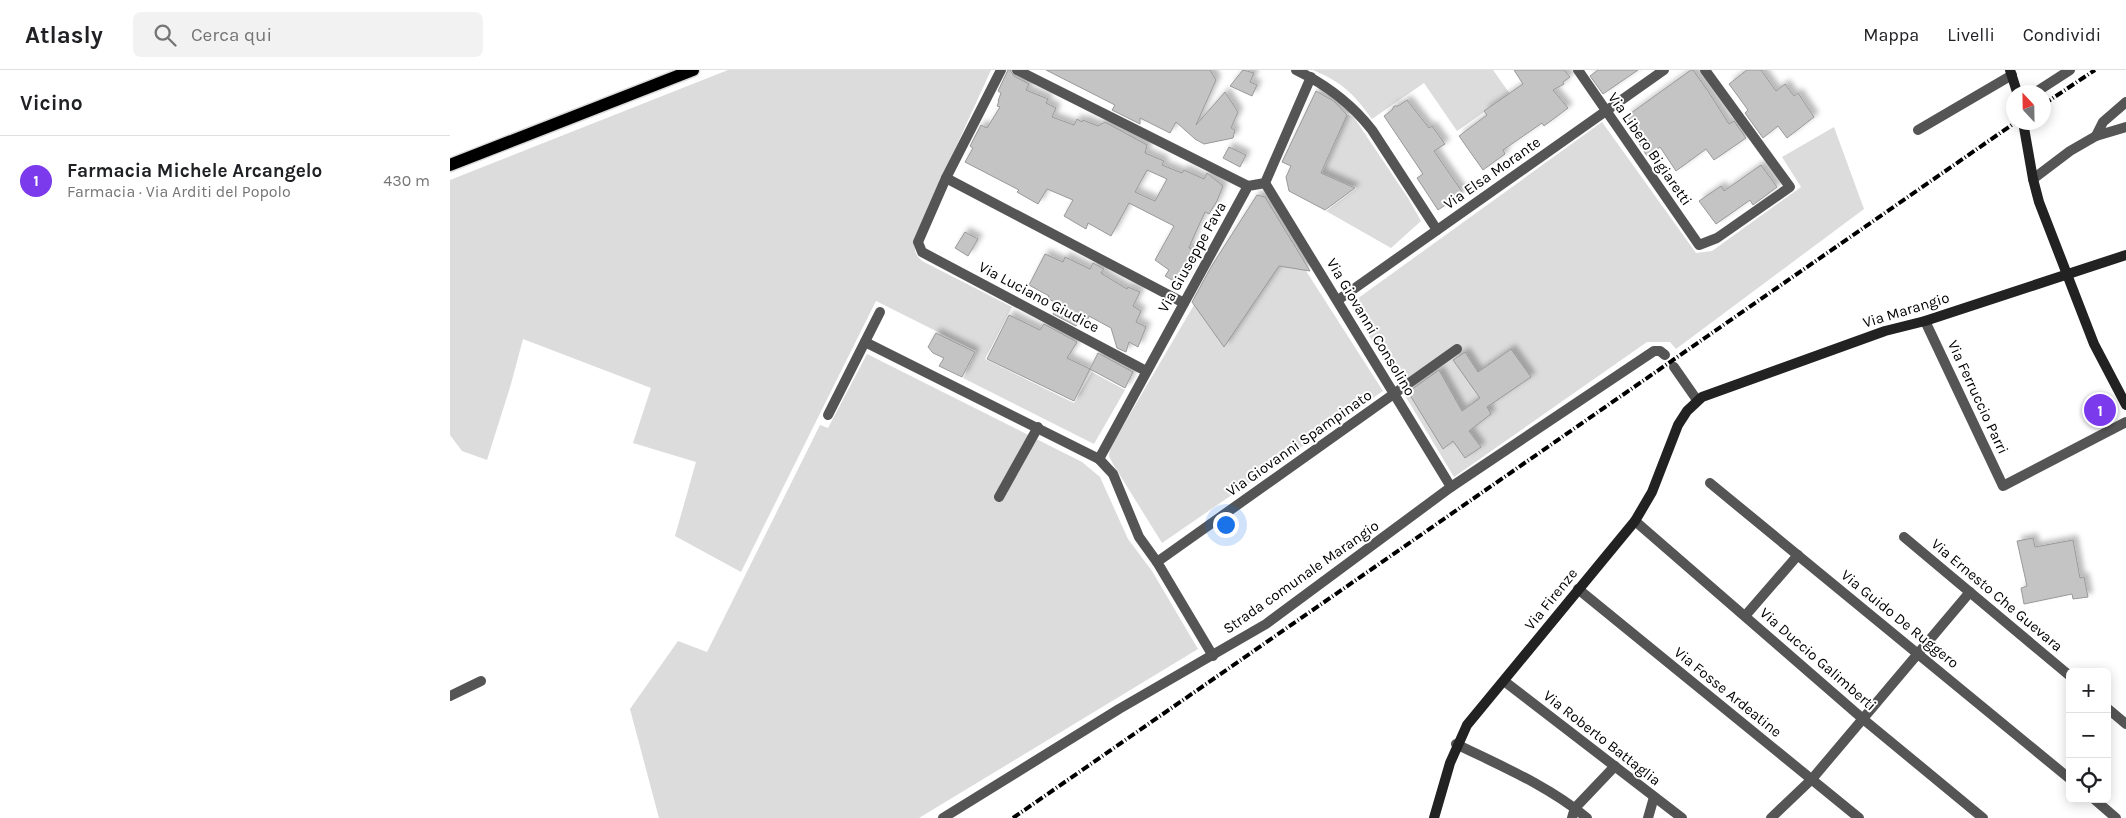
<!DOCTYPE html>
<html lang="it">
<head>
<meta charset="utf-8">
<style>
	:root { --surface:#fff; --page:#f2f2f2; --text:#202124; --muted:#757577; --line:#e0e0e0; --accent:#7c3aed }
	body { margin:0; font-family:Karla,sans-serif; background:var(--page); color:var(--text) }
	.controls { position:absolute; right:15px; bottom:15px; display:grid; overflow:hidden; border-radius:8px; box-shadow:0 2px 12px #0003 }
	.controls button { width:45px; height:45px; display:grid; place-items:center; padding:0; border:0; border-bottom:1px solid var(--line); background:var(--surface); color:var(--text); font:25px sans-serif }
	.compass { position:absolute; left:1556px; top:15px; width:45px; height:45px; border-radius:50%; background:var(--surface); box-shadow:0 2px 12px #0003; rotate:338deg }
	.you { position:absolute; left:775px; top:454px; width:18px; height:18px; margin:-12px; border:4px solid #fff; border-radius:50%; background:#1a73e8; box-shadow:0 0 0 8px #1a73e833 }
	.badge { display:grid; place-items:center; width:32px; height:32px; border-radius:50%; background:var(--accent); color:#fff; font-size:16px; font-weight:700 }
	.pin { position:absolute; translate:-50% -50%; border:2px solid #fff; box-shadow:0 1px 5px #0006 }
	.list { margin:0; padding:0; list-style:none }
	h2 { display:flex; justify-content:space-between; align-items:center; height:65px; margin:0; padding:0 20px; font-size:21px }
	h2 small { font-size:16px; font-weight:400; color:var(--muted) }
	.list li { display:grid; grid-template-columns:32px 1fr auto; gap:15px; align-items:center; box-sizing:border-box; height:90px; padding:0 20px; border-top:1px solid var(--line) }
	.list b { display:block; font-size:19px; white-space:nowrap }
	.list p { margin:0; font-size:16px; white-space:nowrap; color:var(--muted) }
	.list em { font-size:16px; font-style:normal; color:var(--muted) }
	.icon { flex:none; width:28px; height:28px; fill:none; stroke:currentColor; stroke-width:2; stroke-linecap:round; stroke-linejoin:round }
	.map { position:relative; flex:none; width:1676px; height:748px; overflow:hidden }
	header { display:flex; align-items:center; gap:30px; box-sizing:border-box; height:70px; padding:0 25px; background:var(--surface); border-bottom:1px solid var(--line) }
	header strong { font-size:24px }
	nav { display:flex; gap:28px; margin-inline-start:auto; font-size:18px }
	.search { width:350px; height:45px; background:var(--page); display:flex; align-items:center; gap:12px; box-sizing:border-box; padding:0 18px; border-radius:8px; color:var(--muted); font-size:19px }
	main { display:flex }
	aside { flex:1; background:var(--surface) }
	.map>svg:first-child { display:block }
	.green { fill:#dcdcdc }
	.building { fill:#c4c4c4; stroke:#999; fill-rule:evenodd; filter:url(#shadow) }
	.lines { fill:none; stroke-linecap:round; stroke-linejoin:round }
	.primary-casing { stroke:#dbdbdb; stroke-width:15 }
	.street { stroke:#555; stroke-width:10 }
	.secondary { stroke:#222; stroke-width:10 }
	.primary { stroke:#000; stroke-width:12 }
	.rail { stroke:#000; stroke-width:4; stroke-dasharray:8 2.5 1 2.5; stroke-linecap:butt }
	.labels { text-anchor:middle; stroke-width:4; stroke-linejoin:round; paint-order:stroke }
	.street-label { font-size:15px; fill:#000; stroke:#fff }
</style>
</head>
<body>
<header>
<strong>Atlasly</strong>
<div class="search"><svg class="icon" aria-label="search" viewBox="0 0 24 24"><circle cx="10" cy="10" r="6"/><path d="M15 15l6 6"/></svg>Cerca qui</div>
<nav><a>Mappa</a><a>Livelli</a><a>Condividi</a></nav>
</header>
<main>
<aside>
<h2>Vicino<small></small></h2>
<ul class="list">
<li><span class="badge">1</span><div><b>Farmacia Michele Arcangelo</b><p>Farmacia · Via Arditi del Popolo</p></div><em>430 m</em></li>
</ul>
</aside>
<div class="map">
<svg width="1676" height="748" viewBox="0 0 1676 748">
	<defs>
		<filter id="shadow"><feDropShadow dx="4.5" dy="-4.5" stdDeviation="2.5" flood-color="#0004"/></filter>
	</defs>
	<rect width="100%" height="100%" fill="#fff"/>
	<!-- green -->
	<g class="green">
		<path d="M 278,0 L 541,0 L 465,167 C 464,178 464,186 474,192 L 562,237 L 535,289 L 624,333 L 642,302 L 675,320 L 644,374 L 513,308 L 526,281 L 426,231 L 291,502 L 225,466 L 246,392 L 183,373 L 201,318 L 73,269 L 61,314 L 37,390 L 12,381 L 0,365 L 0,110 Z"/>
		<path d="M 863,0 L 1043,0 L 1060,24 L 1007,61 L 974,13 L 922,49 C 903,23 893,13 863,0 Z"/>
		<path d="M 897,45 L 903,46 L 958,128 L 971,151 L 941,178 L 876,141 L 907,118 L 872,103 Z"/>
		<path d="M 1152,52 L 1246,183 L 1262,181 L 1351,117 L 1332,87 L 1384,57 L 1414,139 L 1226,279 L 1220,272 L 1197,272 L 1004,407 L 900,234 Z"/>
		<path d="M 808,126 L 933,321 L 712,473 L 663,394 L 659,386 L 660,378 Z"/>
		<path d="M 417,284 L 632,392 L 650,407 L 678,469 L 702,501 L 748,579 L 469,748 L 209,748 L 180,639 L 228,571 L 257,582 L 370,355 L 378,358 Z"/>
	</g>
	<!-- building -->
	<g class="building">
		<path d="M 558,0 L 560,0 L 564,6 L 579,14 L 576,20 L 598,29 L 596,33 L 606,38 L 602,47 L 624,55 L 627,49 L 632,52 L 633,50 L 648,56 L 655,52 L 697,75 L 695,83 L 714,91 L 712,95 L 732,103 L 734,100 L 754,109 L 757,103 L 773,116 L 767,131 L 759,144 L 755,142 L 744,166 L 739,178 L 747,182 L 729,214 L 715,206 L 719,200 L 705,190 L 724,156 L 679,133 L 661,166 L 638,153 L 636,159 L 614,146 L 623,130 L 597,119 L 588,134 L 567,122 L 569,120 L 515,92 L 523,78 L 520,76 L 531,55 L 537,58 L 550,37 L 547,36 L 549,31 L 548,31 L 551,23 L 548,21 ZM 697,100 L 717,109 L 705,131 L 685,122 Z"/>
		<path d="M 596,0 L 760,0 L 766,10 L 746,55 L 775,22 L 788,42 L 781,58 L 785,60 L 783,68 L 754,74 L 745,69 L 726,52 L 720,63 L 690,48 L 690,54 L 662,40 L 665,35 Z"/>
		<path d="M 793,0 L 804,3 L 800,12 L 807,15 L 802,26 L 780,16 Z"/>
		<path d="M 1064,0 L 1114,0 L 1120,7 L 1113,12 L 1114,14 L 1103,20 L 1118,38 L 1094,56 L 1092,53 L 1053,80 L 1055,84 L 1033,100 L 1009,66 L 1037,45 L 1034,41 L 1073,14 Z"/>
		<path d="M 1148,0 L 1188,0 L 1153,24 L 1140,6 Z"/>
		<path d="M 1241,0 L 1243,0 L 1258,21 L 1279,54 L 1284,51 L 1296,68 L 1264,90 L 1256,79 L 1226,101 L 1210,77 L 1197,86 L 1185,67 L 1190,64 L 1177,46 Z"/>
		<path d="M 1297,0 L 1311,0 L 1326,21 L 1335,14 L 1344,26 L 1348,23 L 1364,47 L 1337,68 L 1328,56 L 1313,68 L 1295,43 L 1298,40 L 1279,14 Z"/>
		<path d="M 866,21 L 884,31 L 897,45 L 871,103 L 905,118 L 875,140 L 839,121 L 836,107 L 841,96 L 832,92 Z"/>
		<path d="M 957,30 L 979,58 L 982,56 L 995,74 L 984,81 L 1013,123 L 988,140 L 967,108 L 973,104 L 934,46 L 942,40 L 944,36 L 948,36 Z"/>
		<path d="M 779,77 L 796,85 L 790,97 L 773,88 Z"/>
		<path d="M 1311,95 L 1327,117 L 1303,135 L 1300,130 L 1266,154 L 1249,131 L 1271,116 L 1274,121 Z"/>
		<path d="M 807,125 L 815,127 L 860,201 L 829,196 L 774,277 L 742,232 L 761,197 Z"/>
		<path d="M 515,162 L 528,169 L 518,186 L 505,178 Z"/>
		<path d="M 595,184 L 613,192 L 615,187 L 640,199 L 643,193 L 654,199 L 651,203 L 677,219 L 678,217 L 690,222 L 683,236 L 691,241 L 686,252 L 696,257 L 688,277 L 679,272 L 676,282 L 667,278 L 661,258 L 639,246 L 637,251 L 631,248 L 626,256 L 603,244 L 608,234 L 597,228 L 599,226 L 579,215 Z"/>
		<path d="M 559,245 L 590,260 L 594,254 L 627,272 L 617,288 L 640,299 L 624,331 L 537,289 Z"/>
		<path d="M 486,263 L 525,282 L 512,307 L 489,296 L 494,288 L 483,283 L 478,277 Z"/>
		<path d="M 1061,279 L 1081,307 L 1037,337 L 1041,344 L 1019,361 L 1031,377 L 1015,388 L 1003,371 L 993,379 L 958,322 L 989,300 L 1012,341 L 1030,328 L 1003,290 L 1015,282 L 1028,302 Z"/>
		<path d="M 648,283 L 683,302 L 675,318 L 640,299 Z"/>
		<path d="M 1583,468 L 1585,477 L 1623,470 L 1630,508 L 1634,507 L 1638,527 L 1623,529 L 1622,524 L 1574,534 L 1571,518 L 1577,516 L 1567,471 Z"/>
	</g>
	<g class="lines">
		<!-- primary casing -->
		<g class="primary-casing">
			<path id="primary" d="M 0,95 L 243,0"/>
		</g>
		<!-- street -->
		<g class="street">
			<path d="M 551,0 L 496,108 L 468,172 L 472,182 L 696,301"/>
			<path d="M 567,0 L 798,116"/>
			<path d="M 846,0 C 877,15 901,33 922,60 L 987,160"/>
			<path d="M 1128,0 L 1249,175 L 1267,168 L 1340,117 L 1255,0"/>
			<path d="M 1586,22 L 1620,0"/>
			<path d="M 1468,60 L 1562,5"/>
			<path d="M 1646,66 L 1653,52 L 1676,32"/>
			<path d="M 496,108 L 734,233"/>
			<path d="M 1583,109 L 1620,81 L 1646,66 L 1676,57"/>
			<path d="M 815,113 L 1001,417"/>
			<path d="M 888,230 L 1214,0"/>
			<path d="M 1475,251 L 1553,416 L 1676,352"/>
			<path d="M 415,272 L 649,389 L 663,404 L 689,467 L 707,492 L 763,586"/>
			<path d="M 1224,297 L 1247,330"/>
			<path d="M 378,345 L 430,242"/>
			<path d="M 649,389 L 798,116 L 815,113 L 861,7"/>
			<path d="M 1260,413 L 1620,709"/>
			<path d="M 549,427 L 588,357"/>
			<path d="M 1185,451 L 1413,649 L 1533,748"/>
			<path d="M 1454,467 L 1620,606"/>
			<path d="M 707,492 L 1007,279"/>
			<path d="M 1128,519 L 1409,748"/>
			<path d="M 1295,546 L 1348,485"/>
			<path d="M 1054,611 L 1232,748"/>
			<path d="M 0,626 L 31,611"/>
			<path d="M 1657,638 L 1676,654"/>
			<path d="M 1006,674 C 1051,696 1099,716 1137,748"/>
			<path d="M 1644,729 L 1666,748"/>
			<path d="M 493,748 L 669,639 L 816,554 L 1001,417 L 1204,281 L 1210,281 L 1215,285"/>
			<path d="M 1122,748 L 1125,738 L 1165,696"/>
			<path d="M 1198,748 L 1204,727"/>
			<path d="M 1321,748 L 1362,709 L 1520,522"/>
		</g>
		<!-- secondary -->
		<g class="secondary">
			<path d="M 1560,0 L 1567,22"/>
			<path d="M 1573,52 L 1583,109 L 1589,132 L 1644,274 L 1676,335"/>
			<path d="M 984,748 L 1000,693 L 1017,655 L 1185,451 L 1202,422 L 1228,355 L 1237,341 L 1252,327 L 1435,261 L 1475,251 L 1676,185"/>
		</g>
		<!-- primary -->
		<use href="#primary" class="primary"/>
		<!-- rail -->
		<g class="rail">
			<path d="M 1594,34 L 1645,0"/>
			<path d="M 563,748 L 1566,52"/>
		</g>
	</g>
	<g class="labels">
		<!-- street labels -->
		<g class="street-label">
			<text transform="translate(1200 79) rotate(55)" y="5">Via Libero Bigiaretti</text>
			<text transform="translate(1042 103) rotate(-35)" y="5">Via Elsa Morante</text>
			<text transform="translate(742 187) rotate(-61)" y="5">Via Giuseppe Fava</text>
			<text transform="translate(589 227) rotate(28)" y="5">Via Luciano Giudice</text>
			<text transform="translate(1456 240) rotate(-17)" y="5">Via Marangio</text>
			<text transform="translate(921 257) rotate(59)" y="5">Via Giovanni Consolino</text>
			<text transform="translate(1528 327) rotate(65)" y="5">Via Ferruccio Parri</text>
			<text transform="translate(849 373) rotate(-35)" y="5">Via Giovanni Spampinato</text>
			<text transform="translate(851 507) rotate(-35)" y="5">Strada comunale Marangio</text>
			<text transform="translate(1547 525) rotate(40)" y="5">Via Ernesto Che Guevara</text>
			<text transform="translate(1101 529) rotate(-51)" y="5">Via Firenze</text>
			<text transform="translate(1450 549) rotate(39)" y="5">Via Guido De Ruggero</text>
			<text transform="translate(1368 589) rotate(41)" y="5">Via Duccio Galimberti</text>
			<text transform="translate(1278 622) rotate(39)" y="5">Via Fosse Ardeatine</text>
			<text transform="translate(1152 668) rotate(38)" y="5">Via Roberto Battaglia</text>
		</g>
	</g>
</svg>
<div class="controls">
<button>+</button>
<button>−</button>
<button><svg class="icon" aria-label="locate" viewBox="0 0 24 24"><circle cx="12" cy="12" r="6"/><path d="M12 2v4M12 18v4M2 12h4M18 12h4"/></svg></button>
</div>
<svg class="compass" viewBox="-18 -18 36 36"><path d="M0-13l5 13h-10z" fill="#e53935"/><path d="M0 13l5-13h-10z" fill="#757577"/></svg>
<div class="you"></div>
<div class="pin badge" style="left:1650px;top:340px">1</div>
</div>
</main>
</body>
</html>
